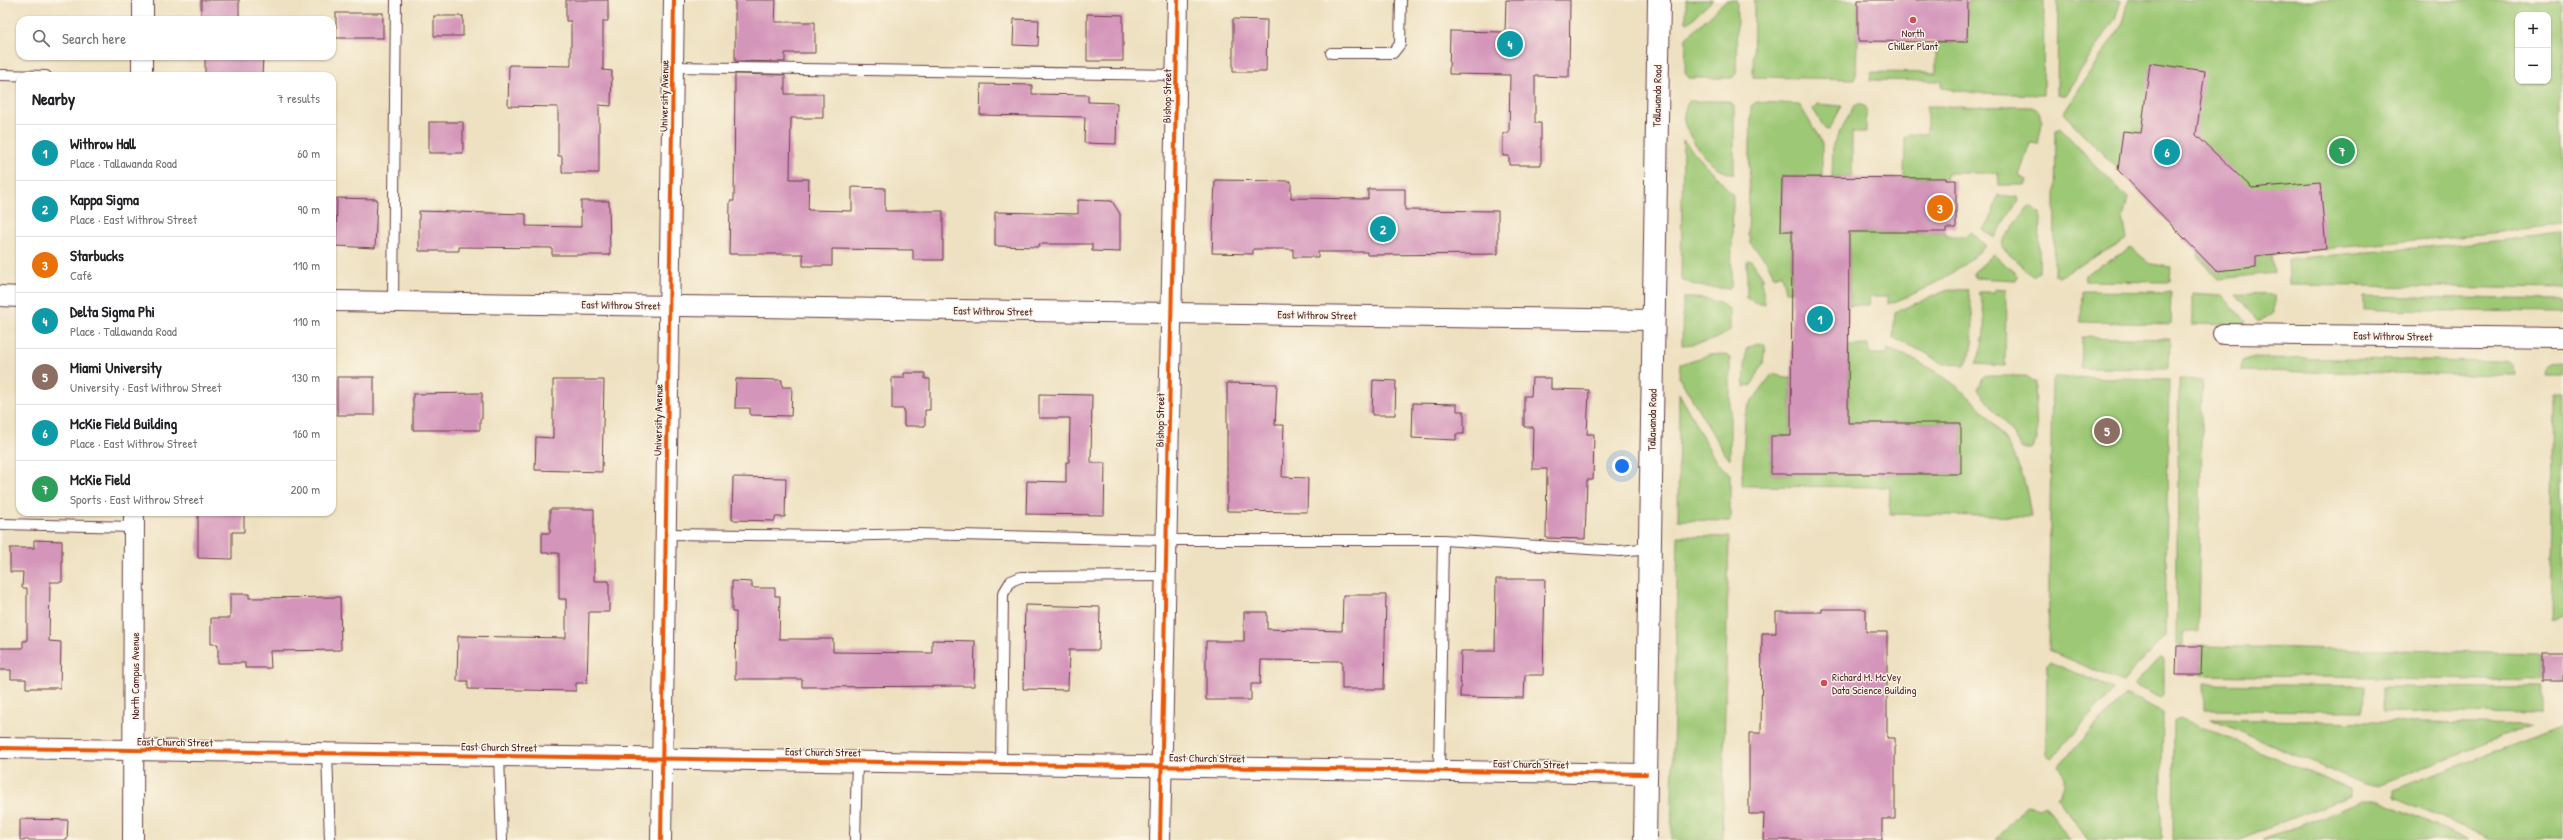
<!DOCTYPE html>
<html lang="en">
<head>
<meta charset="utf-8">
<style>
	:root { --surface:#fff; --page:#f2f2f2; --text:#202124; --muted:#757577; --line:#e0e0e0; --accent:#d1495b }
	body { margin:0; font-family:"Patrick Hand",sans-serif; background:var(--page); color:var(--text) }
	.controls { position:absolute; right:12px; top:12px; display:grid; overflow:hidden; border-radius:8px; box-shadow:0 1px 3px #0004 }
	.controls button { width:36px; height:36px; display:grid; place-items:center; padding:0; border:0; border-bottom:1px solid var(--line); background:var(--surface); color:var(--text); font:20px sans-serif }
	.you { position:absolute; left:1622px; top:466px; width:14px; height:14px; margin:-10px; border:3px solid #fff; border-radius:50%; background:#1a73e8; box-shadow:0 0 0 6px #1a73e833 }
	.badge { display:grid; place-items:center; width:26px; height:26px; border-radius:50%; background:var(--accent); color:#fff; font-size:13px; font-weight:700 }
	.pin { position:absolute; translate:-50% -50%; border:2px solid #fff; box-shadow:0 1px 4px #0006 }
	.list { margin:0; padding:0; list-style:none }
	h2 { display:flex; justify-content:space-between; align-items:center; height:52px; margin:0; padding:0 16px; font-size:17px }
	h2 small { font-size:13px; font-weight:400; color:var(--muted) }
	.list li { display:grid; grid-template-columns:26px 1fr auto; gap:12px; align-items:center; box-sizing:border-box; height:56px; padding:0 16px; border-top:1px solid var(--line) }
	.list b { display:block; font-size:15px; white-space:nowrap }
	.list p { margin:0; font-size:13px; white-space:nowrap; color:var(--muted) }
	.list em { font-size:13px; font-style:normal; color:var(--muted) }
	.icon { flex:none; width:22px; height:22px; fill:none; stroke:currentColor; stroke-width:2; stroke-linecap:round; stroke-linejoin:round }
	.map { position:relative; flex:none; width:2563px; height:840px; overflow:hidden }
	.search { position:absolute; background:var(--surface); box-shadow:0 1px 3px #0004; left:16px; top:16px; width:320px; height:44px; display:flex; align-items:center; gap:10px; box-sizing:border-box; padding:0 14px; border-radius:12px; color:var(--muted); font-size:15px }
	.panel { position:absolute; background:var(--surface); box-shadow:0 1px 3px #0004; left:16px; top:72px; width:320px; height:444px; border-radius:12px }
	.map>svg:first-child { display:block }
	.green { fill:#9dc875; stroke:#747450; fill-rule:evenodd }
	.building { fill:#d495ba }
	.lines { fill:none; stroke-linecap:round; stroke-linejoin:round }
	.service-casing { stroke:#633c42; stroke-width:12 }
	.minor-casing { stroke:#633c42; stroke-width:22 }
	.tertiary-casing { stroke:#633c42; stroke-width:24 }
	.service { stroke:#fff; stroke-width:10 }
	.minor { stroke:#fff; stroke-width:20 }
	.tertiary { stroke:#fff; stroke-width:22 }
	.cycleway-casing { stroke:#fcf5e5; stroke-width:6 }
	.cycleway { stroke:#e8590c; stroke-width:4 }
	.poi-dot { fill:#d1495b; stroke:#fcf5e5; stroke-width:1.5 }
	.labels { text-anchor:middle; stroke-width:3; stroke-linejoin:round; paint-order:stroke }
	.poi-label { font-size:11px; fill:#4a1f2b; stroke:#fcf5e5 }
	.street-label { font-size:11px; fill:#4a1f2b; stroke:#fcf5e5 }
</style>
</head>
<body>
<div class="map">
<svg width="2563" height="840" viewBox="0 0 2563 840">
	<rect width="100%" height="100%" fill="#fcf5e5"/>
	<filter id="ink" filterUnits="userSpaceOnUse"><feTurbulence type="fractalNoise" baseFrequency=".025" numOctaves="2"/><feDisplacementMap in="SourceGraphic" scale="8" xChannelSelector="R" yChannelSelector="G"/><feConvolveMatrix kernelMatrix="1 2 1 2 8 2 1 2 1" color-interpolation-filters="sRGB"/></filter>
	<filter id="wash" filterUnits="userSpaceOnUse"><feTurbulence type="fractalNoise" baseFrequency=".012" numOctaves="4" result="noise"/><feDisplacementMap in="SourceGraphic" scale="16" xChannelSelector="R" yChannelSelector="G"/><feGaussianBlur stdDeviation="0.9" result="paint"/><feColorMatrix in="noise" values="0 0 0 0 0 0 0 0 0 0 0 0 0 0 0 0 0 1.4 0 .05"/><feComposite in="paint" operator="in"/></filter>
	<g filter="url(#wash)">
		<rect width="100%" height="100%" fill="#eee1c1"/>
		<!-- green -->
		<g class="green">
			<path d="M 1686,0 L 1713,0 L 1688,23 L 1686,22 Z"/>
			<path d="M 1726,0 L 1736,0 L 1737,5 L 1736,74 L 1732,78 L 1689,78 L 1685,73 L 1686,38 Z"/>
			<path d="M 1754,0 L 1858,0 L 1856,79 L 1753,77 Z"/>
			<path d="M 1968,0 L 2044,0 L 2043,95 L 1977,93 L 1942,88 L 1942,81 L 1870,80 L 1871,72 L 1936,73 L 1936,42 L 1967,42 Z"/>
			<path d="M 2058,0 L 2121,0 L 2115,19 L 2065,95 L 2057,95 Z"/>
			<path d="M 2129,0 L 2563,0 L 2563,226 L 2272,254 L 2274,273 L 2219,279 L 2197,256 L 2199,253 L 2063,113 L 2123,23 ZM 2518,15 L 2548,15 L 2548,81 L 2518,81 Z"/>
			<path d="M 1689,101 L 1727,101 L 1734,105 L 1734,173 C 1717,177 1689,139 1685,125 C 1682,117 1685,108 1689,101 Z"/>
			<path d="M 1756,102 L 1799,104 L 1822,142 L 1822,177 L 1782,177 L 1781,231 L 1792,231 L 1791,292 L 1785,292 L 1781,273 L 1774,276 L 1766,260 L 1750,243 L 1750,237 L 1748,236 L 1751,106 Z"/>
			<path d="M 1817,104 L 1842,106 L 1829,130 L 1825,129 L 1813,109 Z"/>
			<path d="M 1859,104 L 1866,107 L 1866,132 L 1852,132 L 1852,177 L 1832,177 L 1833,144 L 1854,106 Z"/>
			<path d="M 1927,106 L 2032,107 L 2039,111 L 2042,123 L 2038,144 L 2030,143 L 2019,176 L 2027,180 L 2025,185 L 1999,185 L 1998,173 L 1946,173 L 1946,178 L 1904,178 L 1905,137 L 1908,134 L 1927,134 Z"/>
			<path d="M 2060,128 L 2128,198 L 2123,218 L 2127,239 L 2059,277 L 2054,275 L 2056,130 Z"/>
			<path d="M 1683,140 L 1733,195 L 1731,287 L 1729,289 L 1698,286 L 1681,280 Z"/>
			<path d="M 1998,195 L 2017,197 L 2018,201 L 1994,238 L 1983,229 L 1990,221 Z"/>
			<path d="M 2028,207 L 2033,207 L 2040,213 L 2039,271 L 2033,276 L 2002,248 L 2003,240 Z"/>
			<path d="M 1849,232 L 1946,232 L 1946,236 L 1965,236 L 1971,232 L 1986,246 C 1954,274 1928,290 1888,304 L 1888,296 L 1870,296 L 1869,305 L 1849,305 Z"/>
			<path d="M 2563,235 L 2563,289 L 2289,285 L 2288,259 Z"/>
			<path d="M 2131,248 L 2151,264 L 2171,267 L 2170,282 L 2085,281 L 2084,275 Z"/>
			<path d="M 1994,254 L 2018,276 L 2016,280 L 1976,278 L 1973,273 Z"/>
			<path d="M 1751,260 L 1764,279 L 1761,279 C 1761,287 1765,295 1765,304 L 1758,304 L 1747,298 L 1747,261 Z"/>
			<path d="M 1950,289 L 1968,290 C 1973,313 1977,344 1965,365 L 1944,364 L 1924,352 L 1894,339 L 1893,337 L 1895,312 Z"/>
			<path d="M 1995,289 L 2006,290 L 2005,366 L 1976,364 C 1985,342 1988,314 1978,292 L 1995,292 Z"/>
			<path d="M 2082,291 L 2171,292 L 2170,324 L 2081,322 Z"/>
			<path d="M 2192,293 L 2222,295 L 2245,322 L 2245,325 L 2192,324 Z"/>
			<path d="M 2236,294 L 2274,295 L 2274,313 L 2258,321 Z"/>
			<path d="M 2364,296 L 2563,300 L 2563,312 L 2364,310 Z"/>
			<path d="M 1683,298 C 1700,298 1718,298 1730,311 L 1730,331 C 1715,341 1701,344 1682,345 Z"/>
			<path d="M 2082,337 L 2170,339 L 2169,369 L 2081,368 Z"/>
			<path d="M 1757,344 L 1765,344 L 1763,364 L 1751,386 L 1744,387 L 1746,349 Z"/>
			<path d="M 1868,345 L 1869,354 L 1887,354 L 1887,349 C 1949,370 2001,415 2023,478 C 2027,490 2029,504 2031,517 L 1889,514 L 1890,487 L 1742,486 L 1745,415 L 1748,407 L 1772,374 L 1791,378 L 1791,436 L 1771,436 L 1771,474 L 1961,474 L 1961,423 L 1848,423 L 1849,346 Z"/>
			<path d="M 1725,354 L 1730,358 L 1730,459 L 1724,453 L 1679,377 L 1680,364 L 1709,355 Z"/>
			<path d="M 2250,358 L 2506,361 L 2511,363 L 2514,366 L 2515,375 L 2241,371 L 2242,361 Z"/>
			<path d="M 2563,363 L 2563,375 L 2545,375 L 2546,368 L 2550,364 Z"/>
			<path d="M 1984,376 L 2026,376 L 2035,382 L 2037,440 L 2031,449 L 2022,449 L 2004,422 L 1977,389 Z"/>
			<path d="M 2055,377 L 2169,379 L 2165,636 L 2122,682 L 2048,650 L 2052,381 Z"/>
			<path d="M 2179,379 L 2202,380 L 2198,632 L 2182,632 L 2182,646 L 2176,644 Z"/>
			<path d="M 1679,393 L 1716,462 L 1730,474 L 1730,521 L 1678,520 Z"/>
			<path d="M 2555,395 L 2563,395 L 2563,612 L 2551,617 Z"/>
			<path d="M 1678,536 L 1729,537 L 1722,840 L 1671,840 Z"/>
			<path d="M 2202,646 L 2542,653 L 2542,681 L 2201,675 Z"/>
			<path d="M 2160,657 L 2164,659 L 2164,695 L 2161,698 L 2134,685 Z"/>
			<path d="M 2050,662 L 2111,688 L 2113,691 L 2052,758 L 2046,755 L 2047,664 Z"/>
			<path d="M 2204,684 L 2364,686 L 2363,711 L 2204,710 Z"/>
			<path d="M 2382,687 L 2542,688 L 2542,714 L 2382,712 Z"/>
			<path d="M 2127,695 L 2160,710 L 2163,713 L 2161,840 L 2088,840 L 2057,797 C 2066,787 2066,776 2059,765 L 2120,700 Z"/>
			<path d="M 2182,719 L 2350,789 L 2350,796 L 2237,840 L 2173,840 L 2174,720 Z"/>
			<path d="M 2211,719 L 2532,725 L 2379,785 L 2364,785 Z"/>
			<path d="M 2563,726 L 2563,840 L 2494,840 L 2394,797 L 2394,790 Z"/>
			<path d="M 2363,801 L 2380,801 L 2469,840 L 2263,840 Z"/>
			<path d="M 2026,805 L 2039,808 L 2045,805 L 2070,840 L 1996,840 Z"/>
		</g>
		<g id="blocks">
			<!-- building -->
			<g class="building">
				<rect x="201" y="0" width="38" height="20"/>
				<path d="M 566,0 L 608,0 L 608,21 L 603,21 L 603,70 L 612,71 L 611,106 L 599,105 L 599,173 L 562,173 L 562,156 L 558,156 L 558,107 L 508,106 L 509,65 L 571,66 L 571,21 L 566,21 Z"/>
				<path d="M 735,0 L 776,0 L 775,22 L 815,22 L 815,53 L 785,53 L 785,62 L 735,61 Z"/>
				<path d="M 1506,0 L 1570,0 L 1569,77 L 1535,76 L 1535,123 L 1541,123 L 1541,165 L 1509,165 L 1509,156 L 1503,156 L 1503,133 L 1509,133 L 1510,75 L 1449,74 L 1450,31 L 1505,32 Z"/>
				<path d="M 1858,0 L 1968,0 L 1967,42 L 1858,41 Z"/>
				<rect x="336" y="13" width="47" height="25"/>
				<path d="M 1087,14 L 1123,15 L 1123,61 L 1087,61 Z"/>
				<rect x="434" y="16" width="29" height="20"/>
				<path d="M 1014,19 L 1039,20 L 1038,46 L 1013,45 Z"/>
				<path d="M 1233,19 L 1267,20 L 1266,72 L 1233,72 Z"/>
				<path d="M 205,56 L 263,56 L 262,76 L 205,76 Z"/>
				<path d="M 2150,63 L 2205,71 L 2196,135 L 2252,188 L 2320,182 L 2326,249 L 2256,256 L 2256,267 L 2216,271 L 2118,170 L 2123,131 L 2141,133 Z"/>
				<path d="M 735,74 L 785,75 L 785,94 L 823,94 L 823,118 L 791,118 L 790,179 L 809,179 L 808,210 L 852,211 L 852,187 L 885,188 L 885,211 L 943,211 L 943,260 L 913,260 L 913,250 L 832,249 L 832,266 L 803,266 L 803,254 L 729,254 L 730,201 L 734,201 Z"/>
				<path d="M 981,84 L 1032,85 L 1032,94 L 1088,95 L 1088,102 L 1117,103 L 1116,144 L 1084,143 L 1085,117 L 980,115 Z"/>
				<rect x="429" y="122" width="34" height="31"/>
				<path d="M 1782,177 L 1946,178 L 1946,180 L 1956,180 L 1956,228 L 1946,228 L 1946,232 L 1849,232 L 1848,423 L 1961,423 L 1961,474 L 1771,474 L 1771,436 L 1791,436 L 1792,231 L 1781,231 Z"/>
				<path d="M 1215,180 L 1291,181 L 1291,198 L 1368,199 L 1368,189 L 1405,189 L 1405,210 L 1498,211 L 1498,254 L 1367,255 L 1367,252 L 1318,252 L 1318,257 L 1293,257 L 1293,249 L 1253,249 L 1253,254 L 1212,253 Z"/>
				<path d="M 337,198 L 377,199 L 375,248 L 336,246 Z"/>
				<path d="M 1078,200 L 1112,201 L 1120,214 L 1120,252 L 1092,251 L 1092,244 L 1039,244 L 1039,247 L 995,246 L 995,212 L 1078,214 Z"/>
				<path d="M 581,201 L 609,201 L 610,255 L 552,255 L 552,248 L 459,247 L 459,251 L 419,251 L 419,211 L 526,214 L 526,226 L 581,227 Z"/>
				<path d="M 904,373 L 925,373 L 925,379 L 930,379 L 930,410 L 925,410 L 925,426 L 904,426 L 904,409 L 892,409 L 892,378 L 904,378 Z"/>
				<rect x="337" y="377" width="37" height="38"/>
				<path d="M 1532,378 L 1551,378 L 1551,389 L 1589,390 L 1587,434 L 1594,434 L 1593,480 L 1587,480 L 1585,539 L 1546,538 L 1547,469 L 1532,469 L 1533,427 L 1524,427 L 1524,396 L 1531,396 Z"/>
				<path d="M 736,379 L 782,380 L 782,387 L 792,387 L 791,416 L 750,415 L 750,408 L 735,408 Z"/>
				<path d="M 553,380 L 604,380 L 602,472 L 535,470 L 536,437 L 553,438 Z"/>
				<path d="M 1373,380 L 1396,381 L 1395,415 L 1372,415 Z"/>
				<path d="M 1227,383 L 1277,384 L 1275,425 L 1284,425 L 1282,477 L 1308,478 L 1307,512 L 1227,511 Z"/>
				<path d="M 482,393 L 482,419 L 480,419 L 480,430 L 413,430 L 413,394 Z"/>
				<path d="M 1039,394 L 1092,395 L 1091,463 L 1105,463 L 1104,515 L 1026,514 L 1027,481 L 1066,482 L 1066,462 L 1069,462 L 1070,418 L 1039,418 Z"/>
				<path d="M 1413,403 L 1457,404 L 1457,411 L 1464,411 L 1464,434 L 1456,434 L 1456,440 L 1412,438 Z"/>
				<path d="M 733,477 L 786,478 L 785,517 L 775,517 L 775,521 L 732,520 Z"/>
				<path d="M 550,509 L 594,509 L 594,581 L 609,581 L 609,612 L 589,612 L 587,683 L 576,683 L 576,691 L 468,689 L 468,681 L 457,681 L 458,636 L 566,638 L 566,599 L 559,599 L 559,553 L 542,553 L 542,533 L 550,533 Z"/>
				<path d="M 198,512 L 244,512 L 244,532 L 232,532 L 232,559 L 198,558 Z"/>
				<path d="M 34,540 L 62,541 L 62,582 L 50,582 L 49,641 L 61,642 L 60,688 L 26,688 L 26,679 L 11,679 L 11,670 L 0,670 L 0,648 L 23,648 L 23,641 L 27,641 L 27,588 L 22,588 L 23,572 L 10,572 L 10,548 L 34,548 Z"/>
				<path d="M 1496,579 L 1545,579 L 1543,675 L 1525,675 L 1524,698 L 1460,697 L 1461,651 L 1495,651 Z"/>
				<path d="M 732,581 L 752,582 L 752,588 L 775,588 L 775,596 L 780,596 L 779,639 L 833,639 L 833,652 L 932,653 L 932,640 L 975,641 L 974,686 L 802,687 L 802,679 L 735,679 L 736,612 L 732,612 Z"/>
				<path d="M 230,594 L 249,594 L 249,598 L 340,597 L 341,650 L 270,651 L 271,668 L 245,668 L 245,663 L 218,663 L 218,644 L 211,644 L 211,618 L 230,618 Z"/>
				<path d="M 1343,595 L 1386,595 L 1384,689 L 1342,689 L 1342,661 L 1261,660 L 1260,684 L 1251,684 L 1251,700 L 1206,700 L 1206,641 L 1244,641 L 1244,612 L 1267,612 L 1267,629 L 1342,631 Z"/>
				<path d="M 1025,605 L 1100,607 L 1099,650 L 1069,650 L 1068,690 L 1023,689 Z"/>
				<path d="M 1822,609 L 1866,609 L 1866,632 L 1887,632 L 1887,738 L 1895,738 L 1895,819 L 1882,819 L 1882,840 L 1763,840 L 1764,814 L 1749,814 L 1749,733 L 1761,733 L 1762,633 L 1776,633 L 1776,612 L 1822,612 Z"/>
				<path d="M 2177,646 L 2202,646 L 2201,675 L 2176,675 Z"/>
				<rect x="2542" y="653" width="21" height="28"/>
				<path d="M 20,819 L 68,820 L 67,840 L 20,840 Z"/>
			</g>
		</g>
	</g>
	<g filter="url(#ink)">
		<use href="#blocks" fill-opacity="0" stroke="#633c42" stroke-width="1"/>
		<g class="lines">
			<!-- service casing -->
			<g class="service-casing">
				<g id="service">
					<path d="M 1331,53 L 1393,53 L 1400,44 L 1401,0"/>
					<path d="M 673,67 L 1176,75"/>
					<path d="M 0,75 L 46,76"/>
					<path d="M 393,302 L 396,0"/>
					<path d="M 0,524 L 134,527"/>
					<path d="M 666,534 L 835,536 L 915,534 L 1166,540 L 1443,540 L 1620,551 L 1650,548"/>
					<path d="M 327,753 L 330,840"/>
					<path d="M 499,756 L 502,840"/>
					<path d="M 1001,764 L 1003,594 L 1011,581 L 1021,577 L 1166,576"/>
					<path d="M 1439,771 L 1443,540"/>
					<path d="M 855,840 L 857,762"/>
				</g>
			</g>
			<!-- minor casing -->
			<g class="minor-casing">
				<g id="minor">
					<path d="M 143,20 L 143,0"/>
					<path d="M 142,76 L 142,56"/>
					<path d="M 0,296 L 20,297"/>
					<path d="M 332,301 L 1654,320"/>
					<path d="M 2223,334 L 2563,338"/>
					<path d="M 0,748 L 1646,774"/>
					<path d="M 133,840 L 134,512"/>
					<path d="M 661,840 L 674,0"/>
					<path d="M 1160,840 L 1178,0"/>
				</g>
			</g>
			<!-- tertiary casing -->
			<g class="tertiary-casing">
				<path id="tertiary" d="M 1645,840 L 1659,0"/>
			</g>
			<!-- service -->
			<use href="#service" class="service"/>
			<!-- minor -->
			<use href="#minor" class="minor"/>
			<!-- tertiary -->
			<use href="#tertiary" class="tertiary"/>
			<!-- cycleway casing -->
			<g class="cycleway-casing">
				<g id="cycleway">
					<path d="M 0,748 L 1646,774"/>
					<path d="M 661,840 L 674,0"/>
					<path d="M 1160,840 L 1178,0"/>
				</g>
			</g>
			<!-- cycleway -->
			<use href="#cycleway" class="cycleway"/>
		</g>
	</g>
	<!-- markers -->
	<g class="poi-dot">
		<circle cx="1913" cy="20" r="4"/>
		<circle cx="1824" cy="683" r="4"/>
	</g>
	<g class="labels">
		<!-- poi labels -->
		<g class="poi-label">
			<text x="1913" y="37">North<tspan x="1913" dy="13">Chiller Plant</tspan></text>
			<text x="1832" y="681" text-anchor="start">Richard M. McVey<tspan x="1832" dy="13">Data Science Building</tspan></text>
		</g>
		<!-- street labels -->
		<g class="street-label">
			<text transform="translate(664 96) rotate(-89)" y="4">University Avenue</text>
			<text transform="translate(1167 96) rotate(-89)" y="4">Bishop Street</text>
			<text transform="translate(1657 96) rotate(-89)" y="4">Tallawanda Road</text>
			<text transform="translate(621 305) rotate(1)" y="4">East Withrow Street</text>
			<text transform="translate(993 311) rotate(1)" y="4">East Withrow Street</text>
			<text transform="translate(1317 315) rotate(1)" y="4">East Withrow Street</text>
			<text transform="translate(2393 336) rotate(1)" y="4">East Withrow Street</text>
			<text transform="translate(658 420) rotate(-89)" y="4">University Avenue</text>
			<text transform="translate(1160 420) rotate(-89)" y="4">Bishop Street</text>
			<text transform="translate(1652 420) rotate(-89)" y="4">Tallawanda Road</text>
			<text transform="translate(135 676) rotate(-90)" y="4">North Campus Avenue</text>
			<text transform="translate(175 742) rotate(1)" y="4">East Church Street</text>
			<text transform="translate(499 747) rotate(1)" y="4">East Church Street</text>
			<text transform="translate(823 752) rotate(1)" y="4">East Church Street</text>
			<text transform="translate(1207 758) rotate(1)" y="4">East Church Street</text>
			<text transform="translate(1531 764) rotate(1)" y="4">East Church Street</text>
		</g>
	</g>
</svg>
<div class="controls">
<button>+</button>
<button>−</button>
</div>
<div class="you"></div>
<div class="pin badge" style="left:1820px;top:319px;background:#0f9aa8">1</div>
<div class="pin badge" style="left:1383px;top:229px;background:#0f9aa8">2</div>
<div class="pin badge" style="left:1940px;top:208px;background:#e8710a">3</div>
<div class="pin badge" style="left:1510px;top:44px;background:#0f9aa8">4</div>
<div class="pin badge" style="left:2107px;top:431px;background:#8d6e63">5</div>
<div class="pin badge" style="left:2167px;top:152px;background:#0f9aa8">6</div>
<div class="pin badge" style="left:2342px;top:151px;background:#2e9e5b">7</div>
<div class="search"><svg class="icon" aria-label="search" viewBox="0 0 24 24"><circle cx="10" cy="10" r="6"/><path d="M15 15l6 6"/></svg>Search here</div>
<section class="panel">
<h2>Nearby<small>7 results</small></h2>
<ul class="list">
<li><span class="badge" style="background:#0f9aa8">1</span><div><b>Withrow Hall</b><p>Place · Tallawanda Road</p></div><em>60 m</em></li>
<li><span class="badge" style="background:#0f9aa8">2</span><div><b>Kappa Sigma</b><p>Place · East Withrow Street</p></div><em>90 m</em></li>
<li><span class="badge" style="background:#e8710a">3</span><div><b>Starbucks</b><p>Café</p></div><em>110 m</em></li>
<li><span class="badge" style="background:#0f9aa8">4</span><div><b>Delta Sigma Phi</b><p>Place · Tallawanda Road</p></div><em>110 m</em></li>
<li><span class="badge" style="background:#8d6e63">5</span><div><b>Miami University</b><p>University · East Withrow Street</p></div><em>130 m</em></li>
<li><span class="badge" style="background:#0f9aa8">6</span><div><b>McKie Field Building</b><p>Place · East Withrow Street</p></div><em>160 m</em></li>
<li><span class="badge" style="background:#2e9e5b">7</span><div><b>McKie Field</b><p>Sports · East Withrow Street</p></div><em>200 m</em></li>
</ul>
</section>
</div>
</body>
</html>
